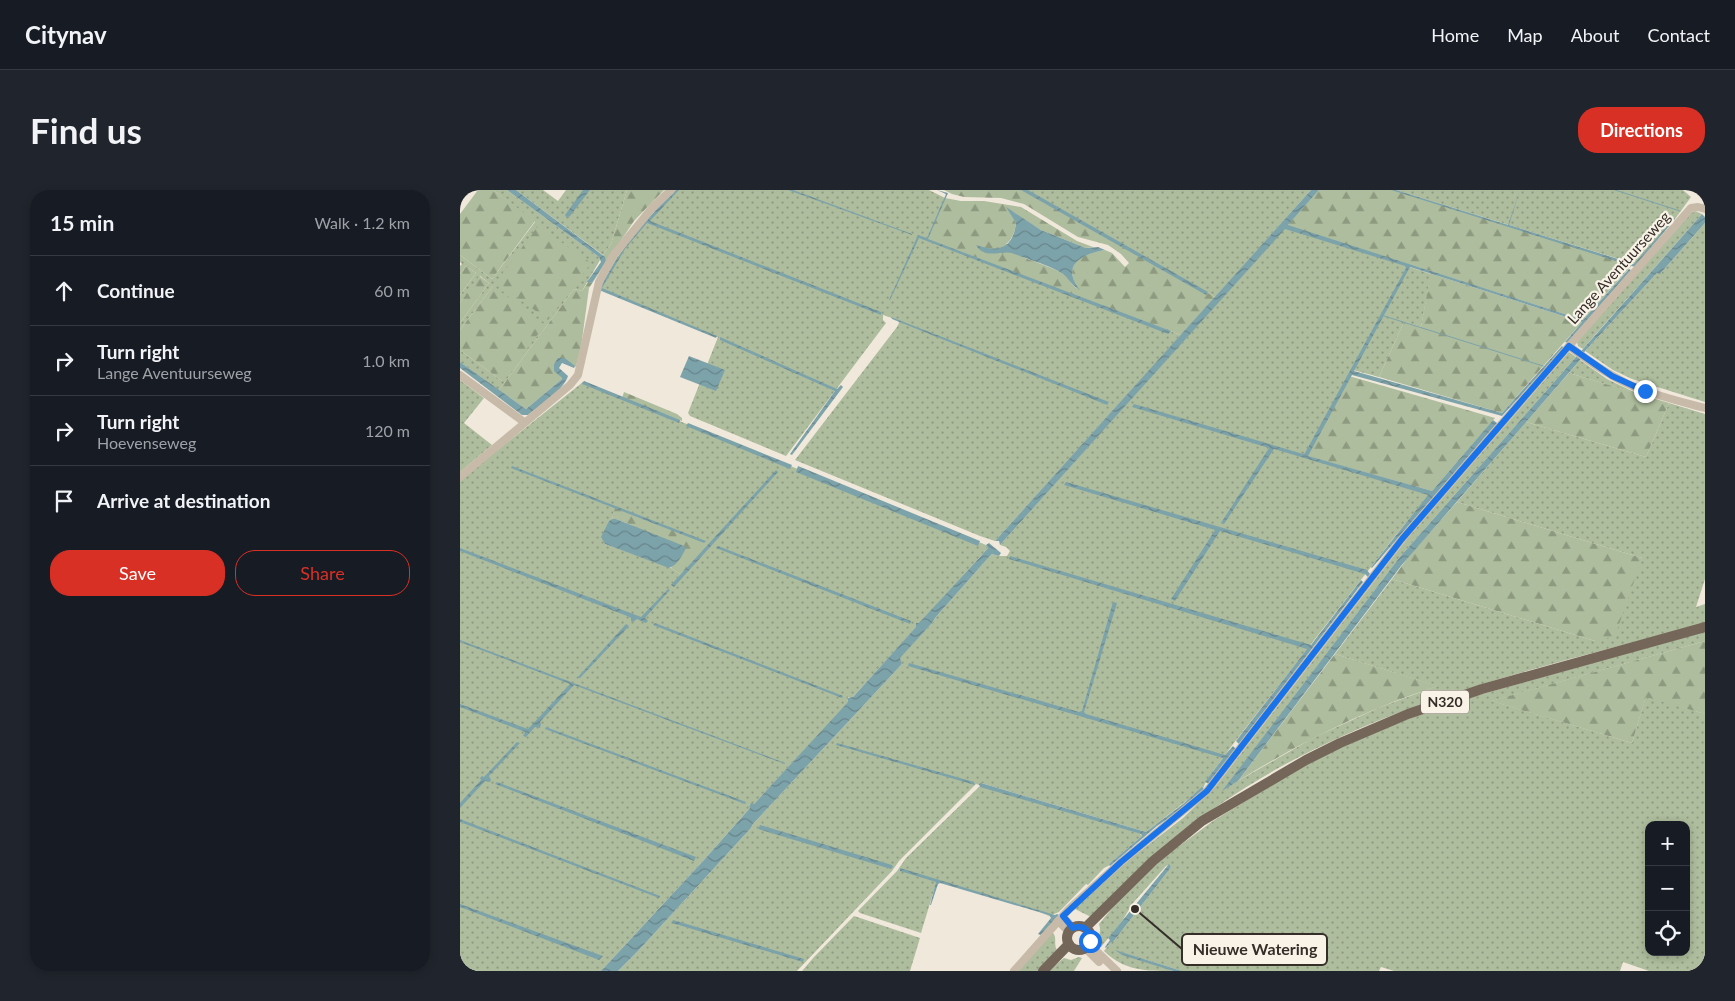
<!DOCTYPE html>
<html lang="en">
<head>
<meta charset="utf-8">
<style>
	:root { --surface:#171b24; --page:#20242c; --text:#f1f3f6; --muted:#9ea1a6; --line:#363941; --accent:#d93025 }
	body { margin:0; font-family:Lato,sans-serif; background:var(--page); color:var(--text) }
	.controls { position:absolute; right:15px; bottom:15px; display:grid; overflow:hidden; border-radius:10px; box-shadow:0 2px 8px #0003 }
	.controls button { width:45px; height:45px; display:grid; place-items:center; padding:0; border:0; border-bottom:1px solid var(--line); background:var(--surface); color:var(--text); font:25px sans-serif }
	.stop { position:absolute; width:15px; height:15px; margin:-11px; border:4px solid #1a73e8; border-radius:50%; background:#fff }
	.stop.end { background:#1a73e8; border-color:#fff; box-shadow:0 1px 5px #0008 }
	.list { margin:0; padding:0; list-style:none }
	h2 { display:flex; justify-content:space-between; align-items:center; height:65px; margin:0; padding:0 20px; font-size:21px }
	h2 small { font-size:16px; font-weight:400; color:var(--muted) }
	.list li { display:grid; grid-template-columns:32px 1fr auto; gap:15px; align-items:center; box-sizing:border-box; height:70px; padding:0 20px; border-top:1px solid var(--line) }
	.list b { display:block; font-size:19px; white-space:nowrap }
	.list p { margin:0; font-size:16px; white-space:nowrap; color:var(--muted) }
	.list em { font-size:16px; font-style:normal; color:var(--muted) }
	.actions { display:flex; gap:10px; padding:15px 20px }
	.actions a { flex:1; padding:11px 0; border:1px solid var(--accent); border-radius:20px; text-align:center; font-size:18px; color:var(--accent) }
	.actions .main { background:var(--accent); color:#fff }
	.icon { flex:none; width:28px; height:28px; fill:none; stroke:currentColor; stroke-width:2; stroke-linecap:round; stroke-linejoin:round }
	.map { position:relative; flex:none; width:1245px; height:781px; overflow:hidden; border-radius:20px }
	header { display:flex; align-items:center; gap:30px; box-sizing:border-box; height:70px; padding:0 25px; background:var(--surface); border-bottom:1px solid var(--line) }
	header strong { font-size:24px }
	nav { display:flex; gap:28px; margin-inline-start:auto; font-size:18px }
	.intro { display:flex; align-items:center; justify-content:space-between; box-sizing:border-box; height:120px; padding:0 30px }
	h1 { margin:0; font-size:35px }
	.button { padding:12px 22px; border-radius:20px; background:var(--accent); color:#fff; font-size:18px; font-weight:700 }
	main { display:flex; gap:30px; padding:0 30px }
	aside { flex:1; background:var(--surface); border-radius:20px; box-shadow:0 2px 8px #0003 }
	.map>svg:first-child { display:block }
	.grass { fill:url(#grass-dots); fill-rule:evenodd }
	.forest { fill:url(#forest-firs) }
	.water { fill:url(#water-waves) }
	.lines { fill:none; stroke-linecap:round; stroke-linejoin:round }
	.stream { stroke:#7da3aa; stroke-width:1 }
	.minor { stroke:#c7baa8; stroke-width:8 }
	.major { stroke:#75665a; stroke-width:10 }
	.route { stroke:#1a73e8; stroke-width:6 }
	.labels { text-anchor:middle; stroke-width:4.5; stroke-linejoin:round; paint-order:stroke }
	.shield { fill:#f8f2e7; stroke:#6f6861; stroke-width:1 }
	.shield-label { font-size:14px; font-weight:bold; fill:#342d28 }
	.street-label { font-size:15px; fill:#342d28; stroke:#f8f2e7 }
	.leader { fill:none; stroke:#342d28; stroke-width:2 }
	.callout-dot { fill:#342d28; stroke:#f8f2e7; stroke-width:2 }
	.callout { fill:#f8f2e7; stroke:#342d28; stroke-width:2 }
	.callout-label { font-size:16px; text-anchor:middle; font-weight:bold; fill:#342d28 }
</style>
</head>
<body>
<header>
<strong>Citynav</strong>
<nav><a>Home</a><a>Map</a><a>About</a><a>Contact</a></nav>
</header>
<div class="intro"><h1>Find us</h1><a class="button">Directions</a></div>
<main>
<aside>
<h2>15 min<small>Walk · 1.2 km</small></h2>
<ul class="list">
<li><svg class="icon" aria-label="ahead" viewBox="0 0 24 24"><path d="M12 20V5M6 11l6-6 6 6"/></svg><div><b>Continue</b></div><em>60 m</em></li>
<li><svg class="icon" aria-label="right" viewBox="0 0 24 24"><path d="M7 20v-9h11M14 6l5 5-5 5"/></svg><div><b>Turn right</b><p>Lange Aventuurseweg</p></div><em>1.0 km</em></li>
<li><svg class="icon" aria-label="right" viewBox="0 0 24 24"><path d="M7 20v-9h11M14 6l5 5-5 5"/></svg><div><b>Turn right</b><p>Hoevenseweg</p></div><em>120 m</em></li>
<li><svg class="icon" aria-label="arrive" viewBox="0 0 24 24"><path d="M6 21V4h12l-3 4 3 4H6"/></svg><div><b>Arrive at destination</b></div></li>
</ul>
<div class="actions"><a class="main">Save</a><a>Share</a></div>
</aside>
<div class="map">
<svg width="1245" height="781" viewBox="0 0 1245 781">
	<defs>
		<pattern id="grass-dots" width="8" height="8" patternUnits="userSpaceOnUse" patternTransform="scale(1.25)"><rect width="8" height="8" fill="#aebd9d"/><path d="M2 2h.1M6 6h.1" fill="none" stroke="#8e9a80" stroke-width="1.8" stroke-linecap="round"/></pattern>
		<pattern id="forest-firs" width="22" height="20" patternUnits="userSpaceOnUse" patternTransform="scale(1.25)"><rect width="22" height="20" fill="#aebd9d"/><path d="M5 1l3.5 6h-7zM16 11l3.5 6h-7z" fill="#8e9a80"/></pattern>
		<pattern id="water-waves" width="16" height="10" patternUnits="userSpaceOnUse" patternTransform="scale(1.25)"><rect width="16" height="10" fill="#7da3aa"/><path d="M0 5q4-4 8 0t8 0" fill="none" stroke="#67858a"/></pattern>
	</defs>
	<rect width="100%" height="100%" fill="#f0e8db"/>
	<!-- grass -->
	<g class="grass">
		<path d="M 33,0 L 47,0 L 139,67 L 140,70 L 122,101 L 114,99 L 39,200 L 0,172 L 0,160 L 42,191 L 33,96 L 0,140 L 0,133 L 29,93 L 20,86 L 0,113 L 0,105 L 16,83 L 6,76 L 0,84 L 0,76 L 2,74 L 0,72 L 0,65 L 32,89 L 75,32 Z"/>
		<path d="M 56,0 L 83,0 L 98,11 L 106,0 L 167,0 L 151,54 L 143,65 Z"/>
		<path d="M 216,0 L 469,0 L 485,8 L 613,105 L 721,145 L 535,351 L 520,346 L 335,270 L 437,137 L 439,133 L 438,130 L 423,125 L 423,130 L 426,133 L 326,266 L 230,226 L 228,223 L 258,147 L 141,98 L 155,70 L 164,58 Z"/>
		<path d="M 567,0 L 851,0 L 755,107 Z"/>
		<path d="M 936,0 L 1223,0 L 1231,7 L 1215,29 L 1214,29 L 1175,74 Z"/>
		<path d="M 1235,21 L 1242,24 L 1135,145 L 1123,159 L 1118,156 L 1117,152 L 1228,25 Z"/>
		<path d="M 1245,33 L 1245,212 L 1172,189 L 1153,180 L 1125,161 L 1197,83 L 1201,83 Z"/>
		<path d="M 826,37 L 971,84 L 961,137 L 944,132 L 919,187 L 893,180 L 846,266 L 972,301 L 932,350 L 770,558 C 765,566 745,590 744,597 L 686,642 L 521,593 L 519,595 L 516,594 L 439,671 L 432,681 L 337,781 L 158,781 L 179,760 L 291,638 L 293,634 L 442,474 L 439,468 L 473,432 L 475,428 L 529,367 L 532,364 L 539,366 L 547,366 L 550,361 L 546,357 L 540,355 Z"/>
		<path d="M 1109,162 L 1116,167 L 939,368 L 764,599 L 853,548 L 918,518 L 977,496 L 875,464 L 932,389 L 1135,451 L 1182,368 L 997,312 L 1066,232 L 1186,267 L 1209,213 L 1245,224 L 1245,389 L 1236,417 L 1245,414 L 1245,433 C 1077,479 908,513 762,613 C 742,626 725,643 707,659 C 682,682 656,704 631,727 L 613,718 L 674,666 L 723,628 L 756,596 L 947,349 Z"/>
		<path d="M 1120,170 L 1147,189 L 1178,204 L 1109,183 Z"/>
		<path d="M 0,190 L 24,208 L 4,233 L 32,255 L 0,282 Z"/>
		<path d="M 123,192 L 526,355 L 528,358 L 392,508 L 388,507 L 387,510 L 389,512 L 294,614 L 291,614 L 289,615 L 290,618 L 243,671 L 141,781 L 0,781 L 0,290 ZM 155,318 L 222,385 L 211,378 L 145,354 L 149,331 L 152,329 Z"/>
		<path d="M 1245,441 L 1245,451 L 1032,511 L 1172,553 L 1186,506 L 1245,524 L 1245,781 L 1189,781 L 1163,772 L 1160,781 L 934,781 L 921,777 L 919,781 L 722,781 L 657,761 L 713,781 C 686,781 664,781 644,761 L 651,752 L 653,752 L 709,680 L 711,677 L 709,675 L 706,676 L 673,713 L 662,731 L 641,757 C 637,749 642,742 639,734 L 667,700 L 707,665 L 753,631 L 841,577 L 908,544 L 994,512 ZM 1189,635 L 1226,635 L 1226,762 L 1189,762 Z"/>
		<path d="M 520,596 L 679,643 L 682,646 L 649,674 L 650,675 L 644,678 L 628,695 L 626,694 L 599,722 L 589,726 L 568,717 L 477,690 L 461,743 L 400,723 L 398,721 L 437,681 L 446,668 Z"/>
		<path d="M 394,726 L 460,748 L 450,781 L 342,781 L 354,767 Z"/>
		<path d="M 592,742 C 598,747 593,754 597,760 L 578,781 L 556,781 Z"/>
		<path d="M 619,767 L 622,768 L 614,781 L 588,781 L 604,768 L 611,770 Z"/>
	</g>
	<!-- forest -->
	<g class="forest">
		<path d="M 18,0 L 33,0 L 75,31 L 32,89 L 0,65 L 0,24 Z"/>
		<path d="M 167,0 L 204,0 L 174,31 L 129,98 L 121,157 L 116,176 L 115,177 L 105,168 L 94,174 L 102,189 L 66,219 L 39,200 L 114,99 L 122,101 L 128,92 L 132,93 L 146,71 L 143,65 L 151,54 Z"/>
		<path d="M 484,0 L 567,0 L 755,107 L 721,145 L 467,50 L 485,8 L 501,11 L 524,11 L 561,17 L 617,51 L 633,57 L 626,58 L 581,40 L 548,19 L 556,33 C 553,53 545,59 525,58 L 543,64 L 549,62 C 561,67 596,78 605,85 C 611,90 610,95 618,99 C 602,74 621,64 645,60 L 652,63 L 665,77 L 669,73 L 661,64 L 648,55 L 618,47 L 564,14 L 541,8 L 504,7 L 492,4 Z"/>
		<path d="M 859,0 L 936,0 L 1173,74 L 1123,130 L 972,82 L 972,84 L 1122,132 L 1042,223 L 919,187 L 944,132 L 961,137 L 971,81 L 826,37 Z"/>
		<path d="M 78,36 L 131,73 L 88,130 L 36,92 Z"/>
		<path d="M 6,76 L 16,83 L 0,105 L 0,84 Z"/>
		<path d="M 19,86 L 29,93 L 0,133 L 0,113 Z"/>
		<path d="M 33,96 L 85,135 L 42,191 L 0,160 L 0,140 Z"/>
		<path d="M 1109,183 L 1209,213 L 1186,267 L 1066,232 Z"/>
		<path d="M 889,186 L 1035,228 L 972,301 L 846,266 Z"/>
		<path d="M 164,202 L 217,224 L 222,228 L 222,231 L 162,208 Z"/>
		<path d="M 997,312 L 1182,368 L 1155,446 L 1135,451 L 932,389 L 950,365 Z"/>
		<path d="M 155,317 L 239,350 L 250,354 L 222,385 L 211,378 L 224,356 L 156,329 L 152,329 Z"/>
		<path d="M 1245,451 L 1245,524 L 1186,507 L 1172,553 L 1031,511 Z"/>
		<path d="M 875,464 L 978,496 C 907,519 841,552 778,591 Z"/>
	</g>
	<!-- water -->
	<g class="water">
		<path d="M 47,0 L 56,0 L 145,67 L 146,71 L 132,93 L 127,92 L 141,72 L 139,67 Z"/>
		<path d="M 123,0 L 130,0 L 110,26 L 107,28 L 105,25 Z"/>
		<path d="M 216,0 L 219,0 L 190,31 L 421,122 L 421,125 L 187,33 L 165,59 L 142,98 L 257,146 L 256,148 L 139,100 C 158,62 185,29 216,0 Z"/>
		<path d="M 328,0 L 333,0 L 452,44 L 452,45 Z"/>
		<path d="M 477,0 L 488,3 L 468,49 L 711,141 L 708,144 L 459,48 L 430,110 L 429,110 L 458,45 L 467,48 L 486,4 Z"/>
		<path d="M 561,0 L 568,0 L 748,102 L 746,105 Z"/>
		<path d="M 851,0 L 859,0 L 828,35 L 1123,130 L 1169,79 L 1171,80 L 1108,153 L 1105,152 L 1122,132 L 950,77 L 894,181 L 1042,223 L 1102,156 L 1104,158 L 1042,226 L 892,185 L 848,266 L 972,301 L 1033,230 L 1037,233 L 912,378 L 911,377 L 968,305 L 814,259 L 764,334 L 761,333 L 809,258 L 672,217 L 674,214 L 843,264 L 845,263 L 946,78 L 945,76 L 825,39 L 540,355 L 539,351 L 535,351 Z"/>
		<path d="M 931,0 L 936,0 L 1048,35 L 1060,0 L 1049,35 L 1174,74 L 1214,28 L 1215,29 L 1175,77 Z"/>
		<path d="M 546,17 L 581,40 L 626,58 L 638,57 L 645,60 C 622,64 600,75 620,100 C 610,95 610,89 603,84 C 591,76 567,69 552,63 C 542,60 524,70 516,55 C 539,63 553,58 556,33 Z"/>
		<path d="M 1242,24 L 1245,27 L 1245,33 L 1200,84 L 1197,83 L 1125,161 L 1120,170 L 941,376 L 778,591 L 762,601 L 939,368 Z"/>
		<path d="M 431,127 L 649,212 L 647,215 L 432,129 Z"/>
		<path d="M 260,147 L 377,199 L 381,195 L 383,197 L 332,265 L 330,264 L 375,201 L 260,150 Z"/>
		<path d="M 229,166 L 265,180 L 256,201 L 220,187 Z"/>
		<path d="M 98,168 L 105,168 L 115,176 L 114,178 L 102,173 L 99,178 L 108,186 C 104,200 79,216 68,225 L 62,225 L 0,178 L 0,172 L 66,219 L 102,189 L 101,187 L 94,181 L 94,174 Z"/>
		<path d="M 124,191 L 220,230 L 219,233 L 122,194 Z"/>
		<path d="M 228,233 L 332,275 L 330,279 L 226,236 Z"/>
		<path d="M 52,276 L 246,351 L 244,353 L 51,278 Z"/>
		<path d="M 338,276 L 520,351 L 518,356 L 336,282 Z"/>
		<path d="M 316,280 L 318,282 L 214,397 L 211,395 Z"/>
		<path d="M 606,292 L 907,380 L 910,384 L 908,387 L 905,384 L 760,341 L 715,411 L 711,409 L 755,340 L 604,295 Z"/>
		<path d="M 152,329 L 156,329 L 224,356 L 226,358 C 223,365 216,376 209,378 L 145,354 L 141,347 L 149,331 Z"/>
		<path d="M 529,353 L 541,363 L 539,366 L 532,364 L 529,367 L 475,428 L 473,432 L 440,468 L 442,474 L 293,634 L 291,638 L 179,760 L 158,781 L 141,781 L 243,671 L 290,618 L 289,616 L 291,613 L 294,614 L 388,512 L 387,508 L 393,507 L 456,437 L 456,433 L 459,433 L 520,367 L 528,358 L 526,355 Z"/>
		<path d="M 258,356 L 451,431 L 450,434 L 256,358 Z"/>
		<path d="M 0,358 L 181,427 L 208,399 L 210,400 L 185,428 L 188,431 L 186,433 L 177,429 L 173,432 L 171,431 L 171,428 L 167,426 L 0,361 Z"/>
		<path d="M 550,366 L 851,455 L 901,390 L 903,392 L 779,554 L 776,551 L 847,459 L 549,369 Z"/>
		<path d="M 653,412 L 657,413 L 624,522 L 626,524 L 765,565 L 773,556 L 776,559 L 749,594 L 745,592 L 763,568 L 448,476 L 449,473 L 619,522 L 622,521 Z"/>
		<path d="M 195,433 L 383,506 L 382,508 L 193,435 Z"/>
		<path d="M 166,434 L 169,436 L 120,488 L 118,488 L 118,487 Z"/>
		<path d="M 0,450 L 325,573 L 325,574 L 114,495 L 80,532 L 81,534 L 80,538 L 75,537 L 66,547 L 63,546 L 65,542 L 0,517 L 0,514 L 68,539 L 110,494 L 0,452 Z"/>
		<path d="M 86,537 L 286,612 L 285,614 L 85,539 Z"/>
		<path d="M 57,552 L 60,553 L 29,586 L 31,590 L 30,592 L 25,591 L 0,618 L 0,613 L 21,590 L 20,588 L 22,586 L 24,587 Z"/>
		<path d="M 377,553 L 514,592 L 515,595 L 376,555 Z"/>
		<path d="M 37,592 L 236,667 L 234,671 L 35,594 Z"/>
		<path d="M 521,593 L 686,642 L 723,614 L 742,597 L 744,599 L 725,617 L 697,636 L 650,676 L 649,674 L 682,646 L 681,644 L 520,597 L 519,594 Z"/>
		<path d="M 0,629 L 200,706 L 199,708 L 0,632 Z"/>
		<path d="M 300,635 L 432,675 L 433,677 L 431,679 L 298,639 Z"/>
		<path d="M 709,674 L 711,677 L 709,680 L 653,752 L 651,752 L 646,758 L 645,757 L 650,750 L 648,748 Z"/>
		<path d="M 440,678 L 595,725 L 597,724 L 599,725 L 581,745 L 578,744 L 591,728 L 589,725 L 480,693 L 478,694 L 471,715 L 470,715 L 476,692 L 440,681 Z"/>
		<path d="M 0,714 L 143,766 L 139,770 L 0,717 Z"/>
		<path d="M 213,730 L 344,769 L 343,772 L 212,733 Z"/>
		<path d="M 655,760 L 722,781 L 713,781 L 662,765 Z"/>
	</g>
	<g class="lines">
		<!-- stream -->
		<g class="stream">
			<path d="M 1155,0 L 1220,21"/>
			<path d="M 1235,0 L 1240,5"/>
			<path d="M 924,126 L 1083,176"/>
		</g>
		<!-- minor -->
		<g class="minor">
			<path d="M 1109,156 C 1127,170 1147,184 1168,194 C 1192,205 1219,211 1245,218"/>
			<path d="M 0,185 L 64,232"/>
			<path d="M 0,287 L 110,195 L 118,185 L 139,92 L 153,66 L 192,18 L 211,0"/>
			<path d="M 603,727 L 613,738"/>
			<path d="M 598,731 L 609,742"/>
			<path d="M 629,754 L 657,781"/>
			<path d="M 625,758 L 639,772"/>
			<path d="M 554,781 L 609,719 L 661,672 L 747,601 L 942,349 L 1109,156 L 1231,18 L 1238,17 L 1245,19"/>
		</g>
		<!-- major -->
		<g class="major">
			<circle cx="619" cy="748" r="12"/>
			<path d="M 625,738 L 693,671 L 742,631 L 846,570 L 880,553 L 948,524 L 1022,499 L 1245,437"/>
			<path d="M 583,781 L 609,754"/>
		</g>
	</g>
	<g class="lines">
		<!-- route -->
		<path class="route" d="M 630,751 C 631,740 623,734 613,738 L 603,726 L 661,672 L 747,601 L 942,349 L 1109,156 L 1152,186 L 1185,201"/>
	</g>
	<g class="labels">
		<!-- shield labels -->
		<rect class="shield" x="961" y="500.5" width="48" height="23" rx="4"/>
		<g class="shield-label">
			<text x="985" y="517">N320</text>
		</g>
		<!-- street labels -->
		<g class="street-label">
			<text transform="translate(1159 78) rotate(-48)" y="5">Lange Aventuurseweg</text>
		</g>
	</g>
	<!-- callouts -->
	<path class="leader" d="M675 719L722 759"/>
	<circle class="callout-dot" cx="675" cy="719" r="5"/>
	<rect class="callout" x="722" y="744" width="145" height="31" rx="5"/>
	<g class="callout-label">
		<text x="795" y="765">Nieuwe Watering</text>
	</g>
</svg>
<div class="controls">
<button>+</button>
<button>−</button>
<button><svg class="icon" aria-label="locate" viewBox="0 0 24 24"><circle cx="12" cy="12" r="6"/><path d="M12 2v4M12 18v4M2 12h4M18 12h4"/></svg></button>
</div>
<div class="stop" style="left:630px;top:751px"></div>
<div class="stop end" style="left:1185px;top:201px"></div>
</div>
</main>
</body>
</html>
